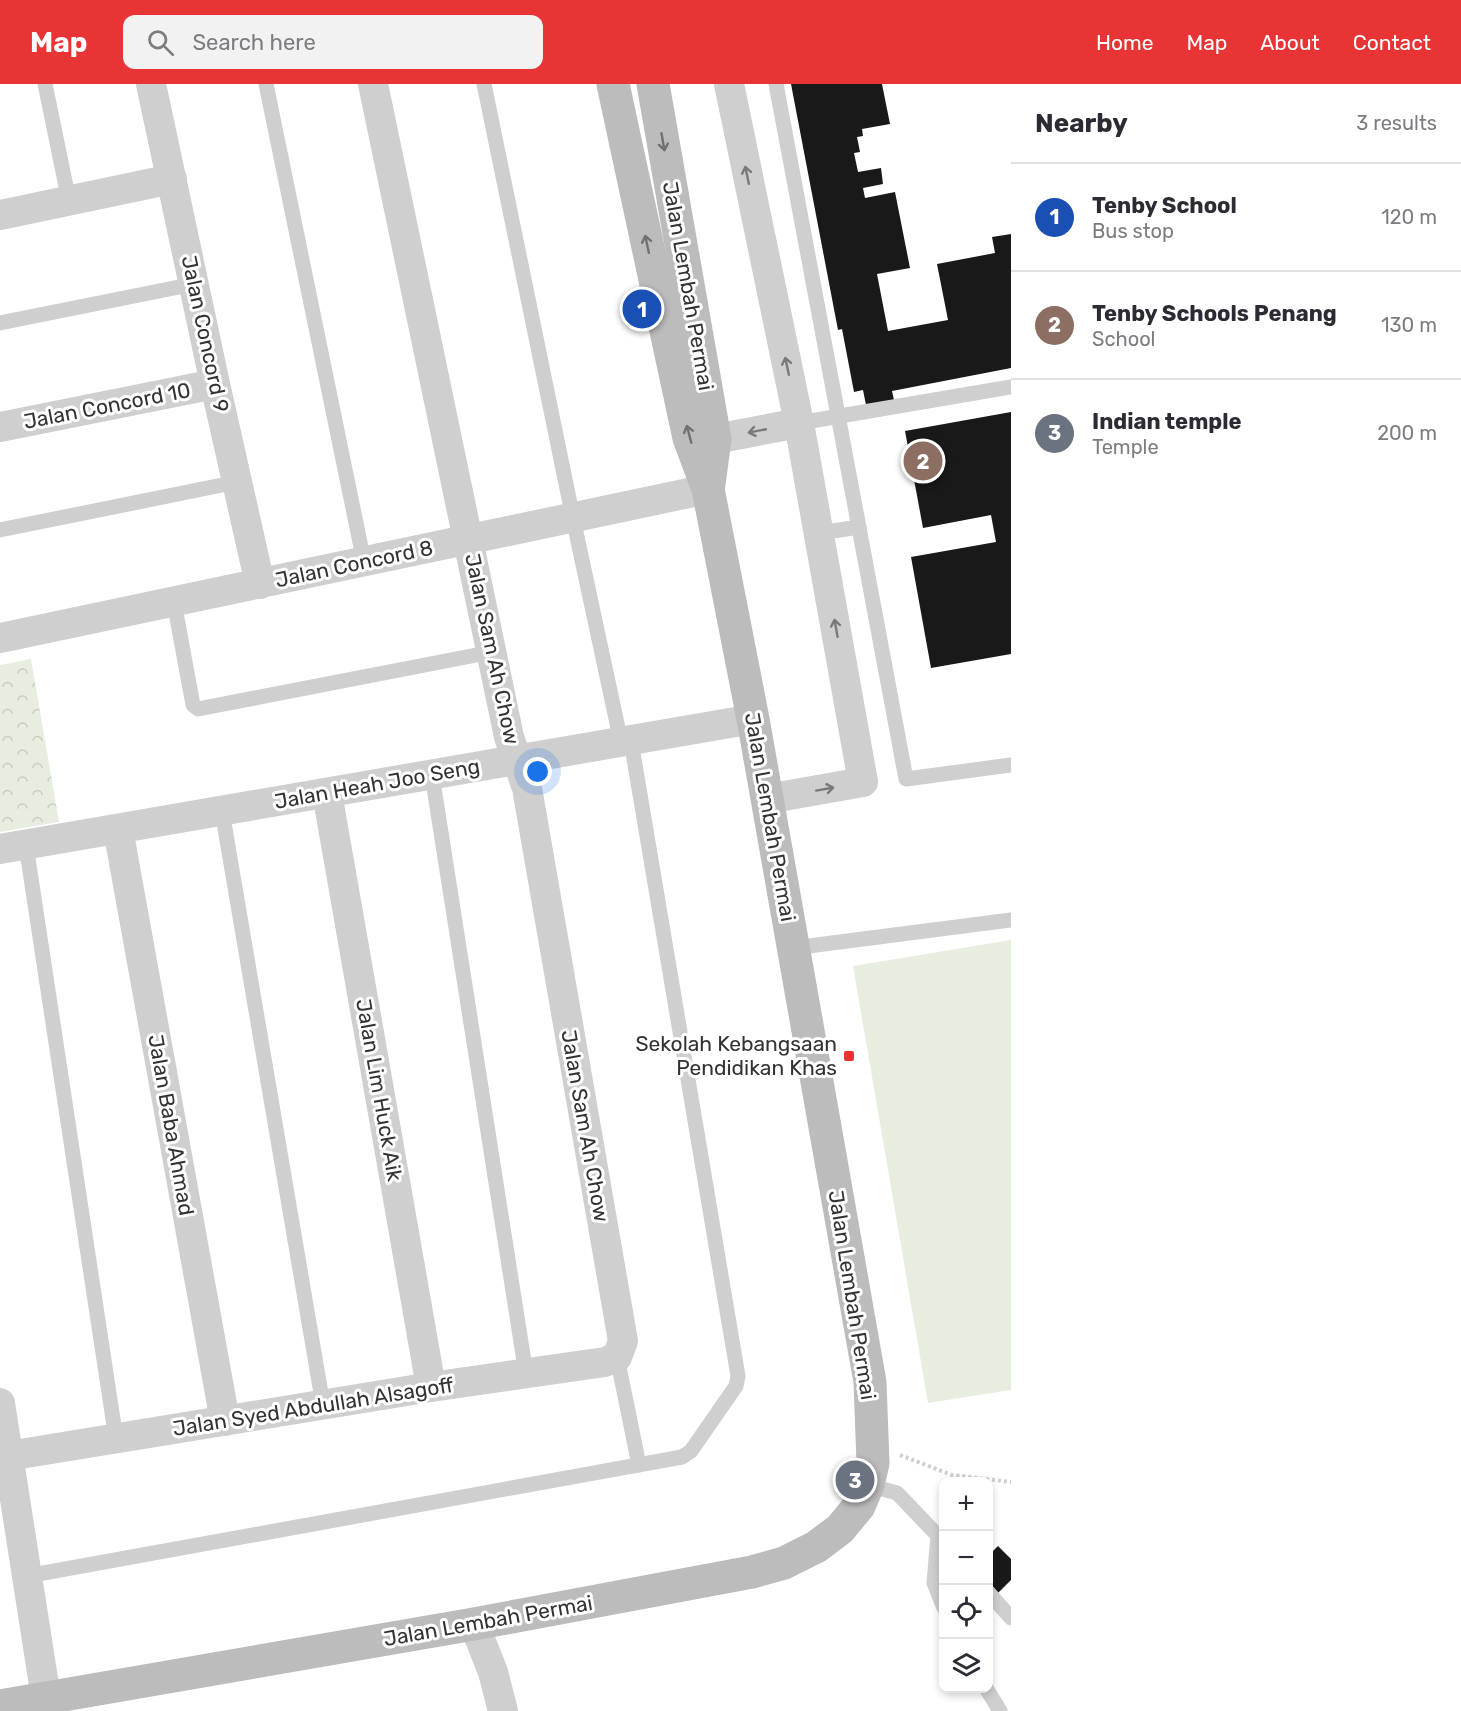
<!DOCTYPE html>
<html lang="en">
<head>
<meta charset="utf-8">
<style>
	:root { --surface:#fff; --page:#f2f2f3; --text:#2b2b33; --muted:#7c7c81; --line:#e1e1e2; --accent:#e93435 }
	body { margin:0; font-family:Rubik,sans-serif; background:var(--page); color:var(--text) }
	.controls { position:absolute; right:18px; bottom:18px; display:grid; overflow:hidden; border-radius:12px; box-shadow:0 3px 9px #0003 }
	.controls button { width:54px; height:54px; display:grid; place-items:center; padding:0; border:0; border-bottom:2px solid var(--line); background:var(--surface); color:var(--text); font:30px sans-serif }
	.you { position:absolute; left:538px; top:688px; width:21px; height:21px; margin:-15px; border:4px solid #fff; border-radius:50%; background:#1a73e8; box-shadow:0 0 0 9px #1a73e833 }
	.badge { display:grid; place-items:center; width:39px; height:39px; border-radius:50%; background:var(--accent); color:#fff; font-size:20px; font-weight:700 }
	.pin { position:absolute; translate:-50% -50%; border:3px solid #fff; box-shadow:0 2px 6px #0006 }
	.list { margin:0; padding:0; list-style:none }
	h2 { display:flex; justify-content:space-between; align-items:center; height:78px; margin:0; padding:0 24px; font-size:26px }
	h2 small { font-size:20px; font-weight:400; color:var(--muted) }
	.list li { display:grid; grid-template-columns:39px 1fr auto; gap:18px; align-items:center; box-sizing:border-box; height:108px; padding:0 24px; border-top:2px solid var(--line) }
	.list b { display:block; font-size:22px; white-space:nowrap }
	.list p { margin:0; font-size:20px; white-space:nowrap; color:var(--muted) }
	.list em { font-size:20px; font-style:normal; color:var(--muted) }
	.icon { flex:none; width:33px; height:33px; fill:none; stroke:currentColor; stroke-width:2; stroke-linecap:round; stroke-linejoin:round }
	.map { position:relative; flex:none; width:1011px; height:1627px; overflow:hidden }
	header { display:flex; align-items:center; gap:36px; box-sizing:border-box; height:84px; padding:0 30px; background:var(--accent); color:#fff }
	header strong { font-size:28px }
	nav { display:flex; gap:33px; margin-inline-start:auto; font-size:21px }
	.search { width:420px; height:54px; background:var(--page); display:flex; align-items:center; gap:15px; box-sizing:border-box; padding:0 21px; border-radius:12px; color:var(--muted); font-size:22px }
	main { display:flex }
	aside { flex:1; background:var(--surface) }
	.map>svg:first-child { display:block }
	.park { fill:url(#park-crowns) }
	.pitch { fill:#e7eee0 }
	.building { fill:#191919 }
	.lines { fill:none; stroke-linecap:round; stroke-linejoin:round }
	.path { stroke:#cfcfcf; stroke-width:4; stroke-dasharray:3 3; stroke-linecap:butt }
	.service { stroke:#cfcfcf; stroke-width:15 }
	.minor { stroke:#cfcfcf; stroke-width:30 }
	.secondary { stroke:#bcbcbc; stroke-width:33 }
	.oneway { stroke:#707070 }
	.oneway2 { stroke:#797979 }
	.poi-dot { fill:#e93435; stroke:#fff; stroke-width:2 }
	.labels { text-anchor:middle; stroke-width:6; stroke-linejoin:round; paint-order:stroke }
	.street-label { font-size:21px; fill:#323232; stroke:#fff }
	.poi-label { font-size:21px; fill:#323232; stroke:#fff; text-anchor:end }
</style>
</head>
<body>
<header>
<strong>Map</strong>
<div class="search"><svg class="icon" aria-label="search" viewBox="0 0 24 24"><circle cx="10" cy="10" r="6"/><path d="M15 15l6 6"/></svg>Search here</div>
<nav><a>Home</a><a>Map</a><a>About</a><a>Contact</a></nav>
</header>
<main>
<div class="map">
<svg width="1011" height="1627" viewBox="0 0 1011 1627">
	<defs>
		<pattern id="park-crowns" width="20" height="18" patternUnits="userSpaceOnUse" patternTransform="scale(1.5)"><rect width="20" height="18" fill="#e7eee0"/><path d="M2 6a3 3 0 1 1 6 0M12 15a3 3 0 1 1 6 0" fill="none" stroke="#c7cdc1"/></pattern>
	</defs>
	<rect width="100%" height="100%" fill="#fff"/>
	<!-- park -->
	<path class="park" d="M 31,575 L 59,738 L 0,748 L 0,581 Z"/>
	<!-- pitch -->
	<path class="pitch" d="M 1011,856 L 1011,1306 L 928,1319 L 853,882 Z"/>
	<!-- building -->
	<g class="building">
		<path d="M 791,0 L 882,0 L 890,40 L 862,45 L 863,52 L 857,53 L 860,68 L 854,69 L 858,88 L 881,84 L 883,100 L 863,104 L 865,114 L 895,108 L 910,184 L 877,190 L 888,247 L 948,236 L 937,180 L 995,169 L 992,153 L 1011,150 L 1011,284 L 892,307 L 894,316 L 866,321 L 863,306 L 854,308 L 842,245 L 838,246 Z"/>
		<path d="M 1011,328 L 1011,570 L 931,584 L 911,473 L 996,458 L 991,431 L 923,444 L 905,347 Z"/>
		<path d="M 998,1462 L 1011,1475 L 1011,1496 L 998,1509 L 988,1499 L 988,1472 Z"/>
	</g>
	<g class="lines">
		<!-- path -->
		<path class="path" d="M 900,1371 L 952,1391 L 1011,1398"/>
		<!-- service -->
		<g class="service">
			<path d="M 45,0 L 69,117"/>
			<path d="M 266,0 L 364,478"/>
			<path d="M 484,0 L 573,434 L 621,658"/>
			<path d="M 776,0 L 906,695 L 1011,681"/>
			<path d="M 0,239 L 194,200"/>
			<path d="M 799,339 L 1011,303"/>
			<path d="M 0,446 L 237,398"/>
			<path d="M 819,449 L 859,443"/>
			<path d="M 174,518 L 193,621 L 198,625 L 492,568"/>
			<path d="M 432,691 L 526,1290"/>
			<path d="M 222,727 L 323,1321"/>
			<path d="M 26,761 L 116,1355"/>
			<path d="M 793,864 L 1011,836"/>
			<path d="M 617,1273 L 639,1381"/>
			<path d="M 868,1401 L 897,1409 L 944,1458"/>
			<path d="M 938,1451 L 934,1499 L 944,1524"/>
			<path d="M 27,1492 L 682,1373 L 691,1367 L 736,1302 L 738,1292 L 631,657"/>
			<path d="M 988,1508 L 1011,1534"/>
			<path d="M 986,1604 L 1000,1627"/>
		</g>
		<!-- minor -->
		<g class="minor">
			<path d="M 151,0 L 215,300 L 260,500"/>
			<path d="M 729,0 L 799,339 L 863,698 L 767,715"/>
			<path d="M 0,131 L 172,95"/>
			<path d="M 0,343 L 215,300"/>
			<path d="M 715,355 L 799,339"/>
			<path d="M 0,554 L 708,405"/>
			<path d="M 327,709 L 431,1303"/>
			<path d="M 118,745 L 225,1337"/>
			<path d="M 0,765 L 753,635"/>
			<path d="M 0,1319 L 46,1614"/>
			<path d="M 8,1372 L 431,1303 L 605,1278 L 617,1273 L 623,1257 L 527,704 L 509,653 L 373,0"/>
			<path d="M 474,1540 L 493,1588 L 503,1627"/>
		</g>
		<!-- secondary -->
		<g class="secondary">
			<path d="M 653,0 L 715,355 L 709,400"/>
			<path d="M 0,1622 L 474,1540 L 752,1488 L 784,1479 L 816,1463 L 840,1445 L 859,1422 L 868,1401 L 873,1379 L 870,1298 L 753,635 L 708,405 L 689,354 L 613,0"/>
		</g>
	</g>
	<!-- one-way arrows -->
	<defs><path id="oneway-shaft" d="M-6 0H5M1.5-3L5.5 0L1.5 3" fill="none" stroke-width="1.6" stroke-linecap="round" stroke-linejoin="round" transform="scale(1.5)"/></defs>
	<g class="oneway">
		<use href="#oneway-shaft" transform="translate(663 58) rotate(80)"/>
		<use href="#oneway-shaft" transform="translate(647 160) rotate(-102)"/>
		<use href="#oneway-shaft" transform="translate(689 350) rotate(-105)"/>
	</g>
	<g class="oneway2">
		<use href="#oneway-shaft" transform="translate(747 91) rotate(-102)"/>
		<use href="#oneway-shaft" transform="translate(787 282) rotate(-102)"/>
		<use href="#oneway-shaft" transform="translate(757 347) rotate(169)"/>
		<use href="#oneway-shaft" transform="translate(836 544) rotate(-100)"/>
		<use href="#oneway-shaft" transform="translate(825 705) rotate(-10)"/>
	</g>
	<!-- markers -->
	<rect class="poi-dot" x="843" y="966" width="12" height="12" rx="3"/>
	<g class="labels">
		<!-- street labels -->
		<g class="street-label">
			<text transform="translate(688 202) rotate(80)" y="7">Jalan Lembah Permai</text>
			<text transform="translate(205 250) rotate(78)" y="7">Jalan Concord 9</text>
			<text transform="translate(107 322) rotate(-11)" y="7">Jalan Concord 10</text>
			<text transform="translate(354 480) rotate(-12)" y="7">Jalan Concord 8</text>
			<text transform="translate(492 565) rotate(78)" y="7">Jalan Sam Ah Chow</text>
			<text transform="translate(377 700) rotate(-10)" y="7">Jalan Heah Joo Seng</text>
			<text transform="translate(770 733) rotate(80)" y="7">Jalan Lembah Permai</text>
			<text transform="translate(379 1006) rotate(80)" y="7">Jalan Lim Huck Aik</text>
			<text transform="translate(171 1041) rotate(80)" y="7">Jalan Baba Ahmad</text>
			<text transform="translate(585 1042) rotate(80)" y="7">Jalan Sam Ah Chow</text>
			<text transform="translate(852 1211) rotate(81)" y="7">Jalan Lembah Permai</text>
			<text transform="translate(313 1323) rotate(-9)" y="7">Jalan Syed Abdullah Alsagoff</text>
			<text transform="translate(488 1537) rotate(-10)" y="7">Jalan Lembah Permai</text>
		</g>
		<!-- poi labels -->
		<g class="poi-label">
			<text x="837" y="967">Sekolah Kebangsaan<tspan x="837" dy="24">Pendidikan Khas</tspan></text>
		</g>
	</g>
</svg>
<div class="controls">
<button>+</button>
<button>−</button>
<button><svg class="icon" aria-label="locate" viewBox="0 0 24 24"><circle cx="12" cy="12" r="6"/><path d="M12 2v4M12 18v4M2 12h4M18 12h4"/></svg></button>
<button><svg class="icon" aria-label="layers" viewBox="0 0 24 24"><path d="M12 4l9 5-9 5-9-5zM3 14l9 5 9-5"/></svg></button>
</div>
<div class="you"></div>
<div class="pin badge" style="left:642px;top:225px;background:#1a4fb4">1</div>
<div class="pin badge" style="left:923px;top:377px;background:#8d6e63">2</div>
<div class="pin badge" style="left:855px;top:1396px;background:#6b7280">3</div>
</div>
<aside>
<h2>Nearby<small>3 results</small></h2>
<ul class="list">
<li><span class="badge" style="background:#1a4fb4">1</span><div><b>Tenby School</b><p>Bus stop</p></div><em>120 m</em></li>
<li><span class="badge" style="background:#8d6e63">2</span><div><b>Tenby Schools Penang</b><p>School</p></div><em>130 m</em></li>
<li><span class="badge" style="background:#6b7280">3</span><div><b>Indian temple</b><p>Temple</p></div><em>200 m</em></li>
</ul>
</aside>
</main>
</body>
</html>
